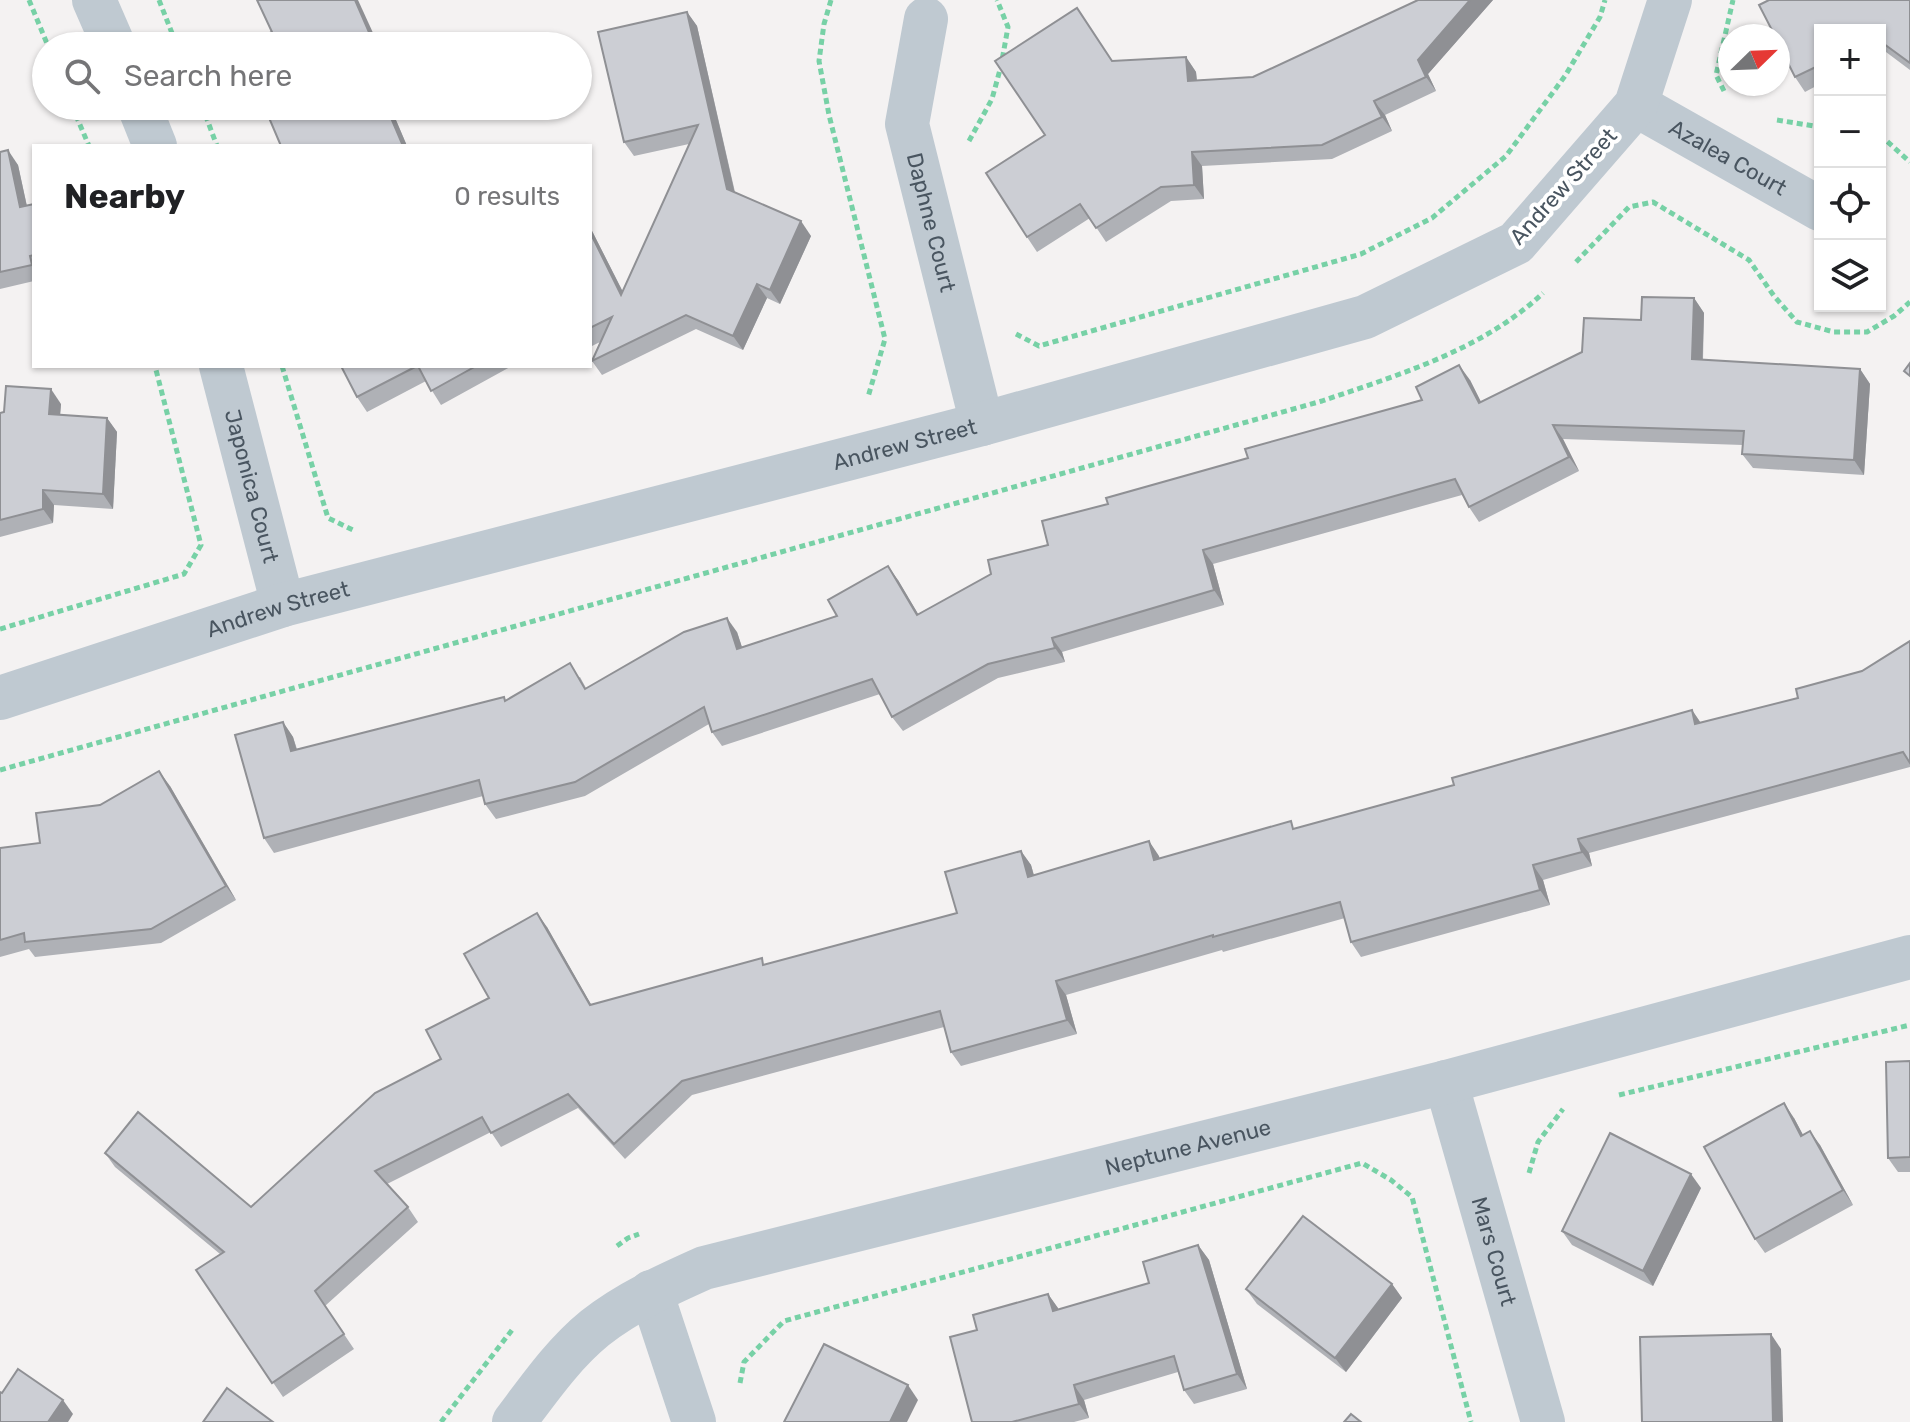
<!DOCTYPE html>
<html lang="en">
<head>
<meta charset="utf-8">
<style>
	:root { --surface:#fff; --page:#f2f2f2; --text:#202124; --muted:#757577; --line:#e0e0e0 }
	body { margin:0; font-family:Rubik,sans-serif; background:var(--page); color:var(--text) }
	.controls { position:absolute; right:24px; top:24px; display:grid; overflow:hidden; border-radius:0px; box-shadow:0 2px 6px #0004 }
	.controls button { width:72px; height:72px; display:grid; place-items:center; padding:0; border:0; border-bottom:2px solid var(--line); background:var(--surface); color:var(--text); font:40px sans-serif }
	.compass { position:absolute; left:1718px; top:24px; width:72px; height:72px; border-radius:50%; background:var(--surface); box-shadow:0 2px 6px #0004; rotate:67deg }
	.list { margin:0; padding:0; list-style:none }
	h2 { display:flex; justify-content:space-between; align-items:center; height:104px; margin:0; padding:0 32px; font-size:34px }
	h2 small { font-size:26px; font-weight:400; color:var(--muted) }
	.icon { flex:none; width:44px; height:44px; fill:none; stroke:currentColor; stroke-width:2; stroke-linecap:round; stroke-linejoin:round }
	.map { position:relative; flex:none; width:1910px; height:1422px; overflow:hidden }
	.search { position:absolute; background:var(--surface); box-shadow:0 2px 6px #0004; left:32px; top:32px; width:560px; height:88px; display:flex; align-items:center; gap:20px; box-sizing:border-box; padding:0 28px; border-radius:44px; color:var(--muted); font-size:30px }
	.panel { position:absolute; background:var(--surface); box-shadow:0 2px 6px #0004; left:32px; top:144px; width:560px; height:224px; border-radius:0px }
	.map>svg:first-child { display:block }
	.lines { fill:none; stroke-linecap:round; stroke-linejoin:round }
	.path { stroke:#77d1a6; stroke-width:5; stroke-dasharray:6 4; stroke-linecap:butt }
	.minor { stroke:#bfc9d1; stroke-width:44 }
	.wall { fill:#afb1b6 }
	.shaded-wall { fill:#8f9094 }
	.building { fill:#ccced4; stroke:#8f9094; stroke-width:2 }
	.labels { text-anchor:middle; stroke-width:8; stroke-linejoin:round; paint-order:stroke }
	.street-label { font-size:22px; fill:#495560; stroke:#fff }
</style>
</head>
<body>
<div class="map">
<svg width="1910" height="1422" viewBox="0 0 1910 1422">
	<rect width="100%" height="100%" fill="#f4f2f2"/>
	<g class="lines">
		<!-- path -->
		<g class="path">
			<path d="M 29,0 L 48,46"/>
			<path d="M 159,0 L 177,46"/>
			<path d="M 831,0 L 824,24 L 819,61 L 829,115 L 885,339 L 868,397"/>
			<path d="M 1724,91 L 1716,75 L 1733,0"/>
			<path d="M 72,106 L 89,146"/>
			<path d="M 202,106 L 217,146"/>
			<path d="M 1777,120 L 1820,127"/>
			<path d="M 1880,135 L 1910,162"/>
			<path d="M 969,141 L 992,99 L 1001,66 L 1008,27 L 997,0"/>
			<path d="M 1576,262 L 1629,207 L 1653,202 L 1749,260 L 1774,296 L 1797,322 L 1834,332 L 1867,332 L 1894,316 L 1910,302"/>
			<path d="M 1016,334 L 1039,346 L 1361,254 L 1432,218 L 1506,156 L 1565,76 L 1600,17 L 1605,0"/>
			<path d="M 282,366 L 328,518 L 353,530"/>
			<path d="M 0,629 L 184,574 L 201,545 L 155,366"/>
			<path d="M 0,770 L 1322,401 C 1398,375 1483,350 1543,293"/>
			<path d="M 1619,1095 L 1910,1025"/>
			<path d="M 1529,1173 L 1538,1142 L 1563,1109"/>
			<path d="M 617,1246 L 628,1238 L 639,1234"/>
			<path d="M 740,1383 L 744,1362 L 784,1321 L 1362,1163 L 1391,1180 L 1412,1197 L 1471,1422"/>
			<path d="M 441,1422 L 512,1330"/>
		</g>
		<!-- minor -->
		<g class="minor">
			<path d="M 94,0 L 114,46"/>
			<path id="s1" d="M 926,19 L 907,124 L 982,424"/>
			<path id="s2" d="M 1636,105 L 1820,209"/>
			<path d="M 139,106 L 155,146"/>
			<path id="s3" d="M 221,366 L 283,605"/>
			<path id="s4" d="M 0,698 L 283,605 L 982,424 L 1365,317 L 1516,243 L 1636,105 L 1670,0"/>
			<path id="s5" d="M 1446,1082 L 1543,1422"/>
			<path d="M 651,1292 L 694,1422"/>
			<path id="s6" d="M 514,1422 C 539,1389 563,1354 595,1328 C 628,1302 666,1285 704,1268 L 1446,1082 L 1910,957"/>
		</g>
	</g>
	<!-- wall -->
	<g class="wall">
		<path d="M 1418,0 L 1493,0 L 1428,74 L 1436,91 L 1385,115 L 1392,131 L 1332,159 L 1202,166 L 1204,199 L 1171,201 L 1106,242 L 1090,218 L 1037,252 L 1027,237 L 1045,135 L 1186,57 L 1196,72 L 1197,80 L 1253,77 Z"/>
		<path d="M 1769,0 L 1910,0 L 1910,70 L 1886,52 L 1880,54 L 1880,30 L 1820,30 L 1820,84 L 1805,92 L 1795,77 L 1778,43 L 1778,36 L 1775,36 L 1759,5 Z"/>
		<path d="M 687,12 L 697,26 L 735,192 L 811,236 L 780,304 L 767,298 L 743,350 L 696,329 L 602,375 L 592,361 L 600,342 L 590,347 L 590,227 L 623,292 L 689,144 L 634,156 L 624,142 Z"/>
		<path d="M 256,106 L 390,106 L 407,146 L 281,146 L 269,117 L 265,119 Z"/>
		<path d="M 0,152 L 18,165 L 27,206 L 34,204 L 34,281 L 0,289 Z"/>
		<path d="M 1694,298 L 1704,313 L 1703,360 L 1860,369 L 1870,384 L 1864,475 L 1753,468 L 1742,454 L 1743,445 L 1563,439 L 1579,471 L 1479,522 L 1469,507 L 1462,495 L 1213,564 L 1224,605 L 1062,652 L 1065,662 L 998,678 L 903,731 L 892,717 L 880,694 L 722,746 L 712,732 L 709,724 L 585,796 L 496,819 L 485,804 L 483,796 L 274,853 L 264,838 L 283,722 L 293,737 L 297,749 L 507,700 L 580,677 L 586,688 L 737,632 L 742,647 L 837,616 L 898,580 L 918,614 L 1048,545 L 1108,504 L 1422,400 L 1470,380 L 1481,402 L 1582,352 L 1641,320 Z"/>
		<path d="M 341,366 L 512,366 L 441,405 L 426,381 L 367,412 L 357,397 Z"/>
		<path d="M 61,404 L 60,415 L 107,418 L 117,432 L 113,509 L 54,505 L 53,523 L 0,537 L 0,413 Z"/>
		<path d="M 1910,641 L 1910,767 L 1589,853 L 1592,866 L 1543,880 L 1550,905 L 1361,957 L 1351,942 L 1345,918 L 1223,952 L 1222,950 L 1066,995 L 1077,1034 L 961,1066 L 951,1052 L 944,1027 L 692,1095 L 625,1159 L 578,1108 L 501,1147 L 491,1132 L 387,1184 L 408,1207 L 418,1222 L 325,1306 L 354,1349 L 283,1397 L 196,1270 L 220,1254 L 115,1167 L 105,1153 L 251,1207 L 441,1059 L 547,927 L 591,1005 L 766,964 L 957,913 L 1021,851 L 1031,865 L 1034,875 L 1149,841 L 1159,858 L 1296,828 L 1454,785 L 1692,710 L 1701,723 L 1798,698 L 1862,671 Z"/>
		<path d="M 170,786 L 236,900 L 161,943 L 35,957 L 29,949 L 0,957 L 0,848 L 40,843 L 100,805 Z"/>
		<path d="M 1910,1061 L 1910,1172 L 1898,1172 L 1888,1158 Z"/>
		<path d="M 1794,1118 L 1803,1135 L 1820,1145 L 1853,1205 L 1765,1253 L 1755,1239 Z"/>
		<path d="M 1701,1188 L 1653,1286 L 1572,1245 L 1562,1231 Z"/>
		<path d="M 1198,1245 L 1209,1260 L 1247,1389 L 1194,1404 L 1184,1390 L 1178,1372 L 1084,1400 L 1089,1418 L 1074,1422 L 972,1422 L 977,1330 L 1048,1294 L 1059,1310 L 1149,1283 Z"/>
		<path d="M 1392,1284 L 1402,1298 L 1346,1372 L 1257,1304 L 1246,1289 Z"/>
	</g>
	<!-- shaded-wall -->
	<g class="shaded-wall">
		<path d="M 355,0 L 358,0 L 379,46 L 375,46 Z"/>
		<path d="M 1470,0 L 1493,0 L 1428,74 L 1436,91 L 1426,77 L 1418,60 Z"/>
		<path d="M 687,12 L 697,26 L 737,203 L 727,189 Z"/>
		<path d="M 1186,57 L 1196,72 L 1198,95 L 1188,81 Z"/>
		<path d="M 1374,101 L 1385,115 L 1392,131 L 1382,117 Z"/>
		<path d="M 386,106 L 390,106 L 407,146 L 403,146 Z"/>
		<path d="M 8,150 L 18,165 L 30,221 L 20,207 Z"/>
		<path d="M 1192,152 L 1202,166 L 1204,199 L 1194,185 Z"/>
		<path d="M 801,221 L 811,236 L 780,304 L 770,290 Z"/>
		<path d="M 590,227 L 632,310 L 621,295 L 590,232 Z"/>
		<path d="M 757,284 L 767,298 L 743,350 L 733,336 Z"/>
		<path d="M 1694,298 L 1704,313 L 1702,374 L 1692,359 Z"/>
		<path d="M 1459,365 L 1470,380 L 1489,418 L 1479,403 Z"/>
		<path d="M 1860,369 L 1870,384 L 1864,475 L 1854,460 Z"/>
		<path d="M 51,389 L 61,404 L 59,428 L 49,414 Z"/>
		<path d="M 107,418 L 117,432 L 113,509 L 103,494 Z"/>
		<path d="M 1553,425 L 1563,439 L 1579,471 L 1569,457 Z"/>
		<path d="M 43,490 L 54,505 L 53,523 L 43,509 Z"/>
		<path d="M 1203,550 L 1213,564 L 1224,605 L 1214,590 Z"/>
		<path d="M 888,566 L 898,580 L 927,629 L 917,615 Z"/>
		<path d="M 727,618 L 737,632 L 747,663 L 737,649 Z"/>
		<path d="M 1052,638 L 1062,652 L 1065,662 L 1055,648 Z"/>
		<path d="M 1692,710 L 1702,725 L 1695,724 Z"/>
		<path d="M 283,722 L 293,737 L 301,765 L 291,751 Z"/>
		<path d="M 159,771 L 170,786 L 236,900 L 226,886 Z"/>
		<path d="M 1578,839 L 1589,853 L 1592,866 L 1582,852 Z"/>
		<path d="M 1149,841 L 1159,856 L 1164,874 L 1154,860 Z"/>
		<path d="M 1021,851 L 1031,865 L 1038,891 L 1028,877 Z"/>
		<path d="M 1533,865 L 1543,880 L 1550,905 L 1540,890 Z"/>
		<path d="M 537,913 L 547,927 L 600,1020 L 590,1005 Z"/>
		<path d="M 1056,981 L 1066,995 L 1077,1034 L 1067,1020 Z"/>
		<path d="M 1784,1103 L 1794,1118 L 1811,1150 L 1801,1136 Z"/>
		<path d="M 1810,1131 L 1820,1145 L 1853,1205 L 1843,1190 Z"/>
		<path d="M 1691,1174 L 1701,1188 L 1653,1286 L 1643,1271 Z"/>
		<path d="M 1198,1245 L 1209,1260 L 1247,1389 L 1237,1374 Z"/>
		<path d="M 1392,1284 L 1402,1298 L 1346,1372 L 1335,1358 Z"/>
		<path d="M 1048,1294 L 1058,1308 L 1063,1326 L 1053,1311 Z"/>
		<path d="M 1771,1334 L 1781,1349 L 1783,1422 L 1773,1422 Z"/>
		<path d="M 908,1385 L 918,1400 L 907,1422 L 890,1422 Z"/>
		<path d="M 1074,1385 L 1084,1400 L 1089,1418 L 1079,1404 Z"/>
		<path d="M 63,1400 L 73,1414 L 68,1422 L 48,1422 Z"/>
	</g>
	<!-- building -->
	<g class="building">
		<path d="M 257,0 L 355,0 L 375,46 L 241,46 L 272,32 Z"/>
		<path d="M 1418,0 L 1470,0 L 1418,60 L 1426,77 L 1374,101 L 1382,117 L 1322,145 L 1192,152 L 1194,185 L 1161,187 L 1096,228 L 1080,204 L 1027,237 L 986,173 L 1045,135 L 995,61 L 1077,8 L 1112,61 L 1186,57 L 1188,81 L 1253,77 Z"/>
		<path d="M 1769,0 L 1910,0 L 1910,63 L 1880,41 L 1880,30 L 1820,30 L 1820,65 L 1795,77 L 1778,43 L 1778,36 L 1775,36 L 1759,5 Z"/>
		<path d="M 687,12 L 727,189 L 801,221 L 770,290 L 757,284 L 733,336 L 686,315 L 592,361 L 612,317 L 590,328 L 590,232 L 621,295 L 698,125 L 624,142 L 598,32 Z"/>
		<path d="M 264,106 L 386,106 L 403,146 L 281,146 Z"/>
		<path d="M 8,150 L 20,207 L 34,204 L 34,255 L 30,256 L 32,265 L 0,272 L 0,152 Z"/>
		<path d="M 1642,297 L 1694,298 L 1692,359 L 1860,369 L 1854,460 L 1742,454 L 1744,431 L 1553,425 L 1569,457 L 1469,507 L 1455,479 L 1203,550 L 1214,590 L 1052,638 L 1055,648 L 988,664 L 892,717 L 872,679 L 712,732 L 704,707 L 575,782 L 485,804 L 479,780 L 264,838 L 235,735 L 283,722 L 291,751 L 504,697 L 505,701 L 570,663 L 585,689 L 684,632 L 727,618 L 737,649 L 837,616 L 828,600 L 888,566 L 917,615 L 991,574 L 988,560 L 1048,545 L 1042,521 L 1108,504 L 1106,498 L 1248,458 L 1245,449 L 1422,400 L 1416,387 L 1459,365 L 1479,403 L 1582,352 L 1584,318 L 1641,320 Z"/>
		<path d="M 1910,363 L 1910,376 L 1904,371 Z"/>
		<path d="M 341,366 L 417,366 L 357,397 Z"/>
		<path d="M 418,366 L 476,366 L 431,391 Z"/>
		<path d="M 6,386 L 51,389 L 49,414 L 107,418 L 103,494 L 43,490 L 43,509 L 0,520 L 0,413 L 4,412 Z"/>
		<path d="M 1910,641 L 1910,763 L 1903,752 L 1578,839 L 1582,852 L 1533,865 L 1540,890 L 1351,942 L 1340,902 L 1213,937 L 1213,935 L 1056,981 L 1067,1020 L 951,1052 L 940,1011 L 682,1081 L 614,1144 L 568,1094 L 491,1133 L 482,1117 L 375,1171 L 408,1207 L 315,1291 L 344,1334 L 272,1383 L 196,1270 L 224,1252 L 105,1153 L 138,1112 L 251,1207 L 375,1093 L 441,1059 L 426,1030 L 489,998 L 464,954 L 537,913 L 590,1005 L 762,958 L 763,965 L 957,913 L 945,872 L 1021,851 L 1028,877 L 1149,841 L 1154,860 L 1291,821 L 1293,829 L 1454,785 L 1452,778 L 1692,710 L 1695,724 L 1798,698 L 1796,689 L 1862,671 Z"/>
		<path d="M 159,771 L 226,886 L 151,929 L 25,942 L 24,933 L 0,940 L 0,848 L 40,843 L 36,813 L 100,805 Z"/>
		<path d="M 1910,1061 L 1910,1157 L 1888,1158 L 1886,1062 Z"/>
		<path d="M 1784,1103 L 1801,1136 L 1810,1131 L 1843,1190 L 1755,1239 L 1704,1147 Z"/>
		<path d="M 1610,1133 L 1691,1174 L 1643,1271 L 1562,1231 Z"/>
		<path d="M 1303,1216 L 1392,1284 L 1335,1358 L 1246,1289 Z"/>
		<path d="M 1198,1245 L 1237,1374 L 1184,1390 L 1174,1356 L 1074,1385 L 1079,1404 L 1012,1422 L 972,1422 L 950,1337 L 977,1330 L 973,1315 L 1048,1294 L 1053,1311 L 1149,1283 L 1143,1262 Z"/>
		<path d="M 1771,1334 L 1773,1422 L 1642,1422 L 1640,1337 Z"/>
		<path d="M 824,1344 L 908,1385 L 890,1422 L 784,1422 Z"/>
		<path d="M 18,1369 L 63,1400 L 48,1422 L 0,1422 L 0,1392 L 2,1393 Z"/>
		<path d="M 227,1388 L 273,1422 L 203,1422 Z"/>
		<path d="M 1351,1414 L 1361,1422 L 1344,1422 Z"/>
	</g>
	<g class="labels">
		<!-- street labels -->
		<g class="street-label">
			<text dy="8" stroke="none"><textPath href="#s2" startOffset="106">Azalea Court</textPath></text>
			<text transform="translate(1563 186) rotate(-48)" y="8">Andrew Street</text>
			<text dy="8" stroke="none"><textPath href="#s1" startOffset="208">Daphne Court</textPath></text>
			<text dy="8" stroke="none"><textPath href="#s4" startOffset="940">Andrew Street</textPath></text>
			<text dy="8" stroke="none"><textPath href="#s3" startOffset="124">Japonica Court</textPath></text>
			<text dy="8" stroke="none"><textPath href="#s4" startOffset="292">Andrew Street</textPath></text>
			<text dy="8" stroke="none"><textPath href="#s6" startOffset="748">Neptune Avenue</textPath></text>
			<text dy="8" stroke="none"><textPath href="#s5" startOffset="176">Mars Court</textPath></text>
		</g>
	</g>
</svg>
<div class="controls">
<button>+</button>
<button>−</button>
<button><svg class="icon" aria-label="locate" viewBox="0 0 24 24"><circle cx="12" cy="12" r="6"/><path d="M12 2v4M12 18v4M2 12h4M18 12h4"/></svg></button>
<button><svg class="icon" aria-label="layers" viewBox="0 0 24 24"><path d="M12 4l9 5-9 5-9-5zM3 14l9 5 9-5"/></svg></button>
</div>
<svg class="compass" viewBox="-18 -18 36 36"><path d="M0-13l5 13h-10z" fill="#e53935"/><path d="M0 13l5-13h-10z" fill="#757577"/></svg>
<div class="search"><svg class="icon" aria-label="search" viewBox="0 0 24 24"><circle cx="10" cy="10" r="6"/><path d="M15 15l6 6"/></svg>Search here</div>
<section class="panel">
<h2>Nearby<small>0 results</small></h2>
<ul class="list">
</ul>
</section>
</div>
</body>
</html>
